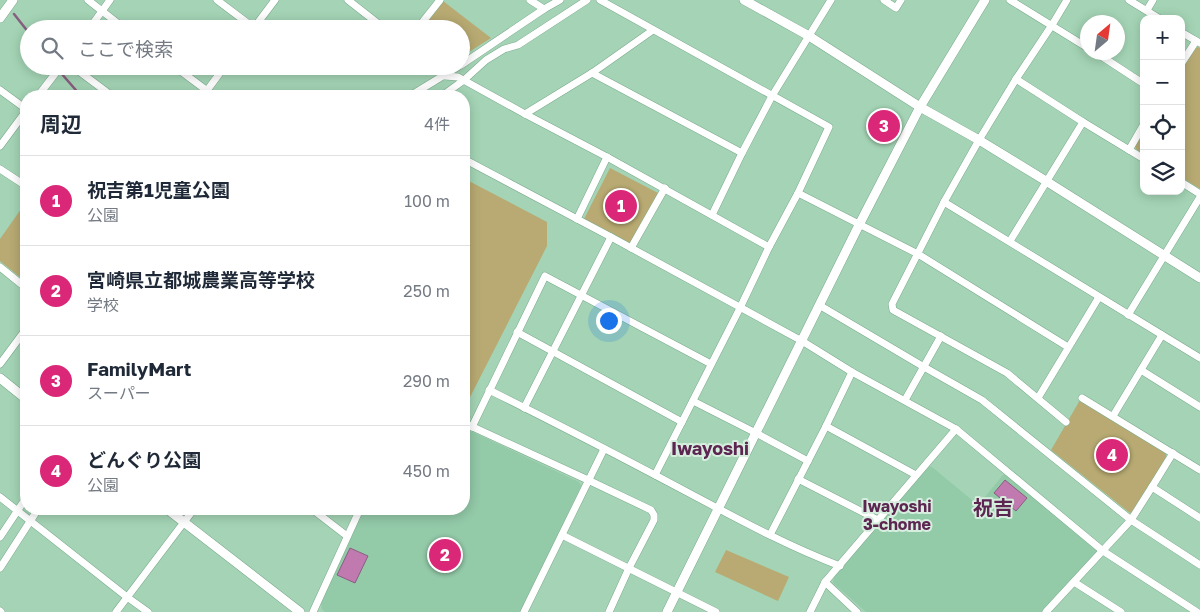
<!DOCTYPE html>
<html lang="ja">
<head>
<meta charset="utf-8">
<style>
	:root { --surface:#fff; --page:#f2f2f3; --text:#1f2937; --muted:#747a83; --line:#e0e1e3; --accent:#db2777 }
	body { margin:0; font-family:"Golos Text","Noto Sans JP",sans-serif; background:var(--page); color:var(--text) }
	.controls { position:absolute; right:15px; top:15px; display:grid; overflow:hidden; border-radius:10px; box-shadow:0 2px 12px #0003 }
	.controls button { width:45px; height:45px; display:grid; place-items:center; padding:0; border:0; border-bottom:1px solid var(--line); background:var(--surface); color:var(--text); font:25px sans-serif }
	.compass { position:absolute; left:1080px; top:15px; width:45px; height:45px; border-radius:50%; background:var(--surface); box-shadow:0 2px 12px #0003; rotate:29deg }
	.you { position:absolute; left:608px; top:320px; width:18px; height:18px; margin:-12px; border:4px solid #fff; border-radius:50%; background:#1a73e8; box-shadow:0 0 0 8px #1a73e833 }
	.badge { display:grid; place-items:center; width:32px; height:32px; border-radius:50%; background:var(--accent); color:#fff; font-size:16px; font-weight:700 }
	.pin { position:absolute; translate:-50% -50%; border:2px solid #fff; box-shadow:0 1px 5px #0006 }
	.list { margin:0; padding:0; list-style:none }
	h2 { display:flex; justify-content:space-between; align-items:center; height:65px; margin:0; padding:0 20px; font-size:21px }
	h2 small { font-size:16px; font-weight:400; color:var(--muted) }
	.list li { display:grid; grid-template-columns:32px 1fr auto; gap:15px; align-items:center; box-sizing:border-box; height:90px; padding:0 20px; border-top:1px solid var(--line) }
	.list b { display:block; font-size:19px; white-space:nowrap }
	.list p { margin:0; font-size:16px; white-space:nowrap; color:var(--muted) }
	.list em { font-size:16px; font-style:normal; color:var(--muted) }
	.icon { flex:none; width:28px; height:28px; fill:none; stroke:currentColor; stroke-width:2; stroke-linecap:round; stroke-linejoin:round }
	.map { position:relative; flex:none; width:1200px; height:612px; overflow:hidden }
	.search { position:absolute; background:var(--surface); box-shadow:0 2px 12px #0003; left:20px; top:20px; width:450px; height:55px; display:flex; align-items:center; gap:12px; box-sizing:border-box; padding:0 18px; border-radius:28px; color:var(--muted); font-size:19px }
	.panel { position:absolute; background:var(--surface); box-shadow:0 2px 12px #0003; left:20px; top:90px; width:450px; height:425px; border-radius:20px }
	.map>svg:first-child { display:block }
	.built { fill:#93caa8 }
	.green { fill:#b8aa72 }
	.water { fill:#c07aaf; stroke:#895e80 }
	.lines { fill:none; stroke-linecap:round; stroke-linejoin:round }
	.stream { stroke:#895e80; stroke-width:2.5 }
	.minor-casing { stroke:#7cab8d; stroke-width:8 }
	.tertiary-casing { stroke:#7cab8d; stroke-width:10 }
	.minor { stroke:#fff; stroke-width:7 }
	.tertiary { stroke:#fff; stroke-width:9 }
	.labels { text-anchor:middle; stroke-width:4; stroke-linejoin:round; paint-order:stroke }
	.neighbourhood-label { font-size:16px; font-weight:bold; fill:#5d2551; stroke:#d6eede }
	.quarter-label { font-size:18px; font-weight:bold; fill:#5d2551; stroke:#d6eede }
	.district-label { font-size:20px; font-weight:bold; fill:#5d2551; stroke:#d6eede }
</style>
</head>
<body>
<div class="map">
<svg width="1200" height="612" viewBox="0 0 1200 612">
	<rect width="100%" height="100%" fill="#a4d4b5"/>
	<!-- built -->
	<g class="built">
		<path d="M 464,428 L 579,482 L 581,486 L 521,612 L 325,612 L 322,609 L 321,602 L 364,509 L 464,509 Z"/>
		<path d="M 928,466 L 932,467 L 978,505 L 1003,475 L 1006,474 L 1097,549 L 1097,554 L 1043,612 L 866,612 L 833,583 L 834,577 Z"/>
	</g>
	<!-- green -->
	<g class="green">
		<path d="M 443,1 L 491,38 L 461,57 L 461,29 L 422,29 Z"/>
		<path d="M 1198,47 L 1200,48 L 1200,189 L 1181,177 L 1181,70 L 1193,50 Z"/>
		<path d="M 1144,132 L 1144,154 L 1136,149 L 1135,146 Z"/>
		<path d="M 464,168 L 466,170 L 465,179 L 547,222 L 547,246 L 464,409 Z"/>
		<path d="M 610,168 L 658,193 L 630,245 L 584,219 Z"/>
		<path d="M 26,202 L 26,282 L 0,261 L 0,239 Z"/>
		<path d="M 1080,400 L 1166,453 L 1166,457 L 1134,511 L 1130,513 L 1051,450 Z"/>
		<path d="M 726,550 L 789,577 L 778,601 L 715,572 Z"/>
	</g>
	<!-- water -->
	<g class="water">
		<path d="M 1005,480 L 1027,498 L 1016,511 L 994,493 Z"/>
		<path d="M 350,548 L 368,556 L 355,583 L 337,575 Z"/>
	</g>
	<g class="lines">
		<!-- stream -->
		<g class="stream">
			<path d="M 14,14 L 29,33"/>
			<path d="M 61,73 L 81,96"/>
			<path d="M 464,415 L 469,417"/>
		</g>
		<!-- minor casing -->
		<g class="minor-casing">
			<g id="minor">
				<path d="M 88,0 L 125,29"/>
				<path d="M 217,0 L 254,28"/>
				<path d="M 348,0 L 385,29"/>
				<path d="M 530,0 L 544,9"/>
				<path d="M 600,0 L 829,127 L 798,193 L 769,247 L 740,308 L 655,475"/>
				<path d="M 884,0 L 896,8 L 901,0"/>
				<path d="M 1010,0 L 1088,48"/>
				<path d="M 1129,0 L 1160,19"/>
				<path d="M 1147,10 L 1153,0"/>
				<path d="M 89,29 L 110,0"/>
				<path d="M 253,29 L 275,0"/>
				<path d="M 417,29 L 440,0"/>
				<path d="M 1181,32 L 1200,43"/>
				<path d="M 1095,52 L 1144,84"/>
				<path d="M 1181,64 L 1196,41"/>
				<path d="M 461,65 L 544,9 L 560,0"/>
				<path d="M 72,66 L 112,96"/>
				<path d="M 174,66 L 214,96"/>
				<path d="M 432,66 L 445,76 L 458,77 L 525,114 L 607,157 L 769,247"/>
				<path d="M 592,73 L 742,153"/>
				<path d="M 1016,79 L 1083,122 L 1144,159"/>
				<path d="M 0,90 L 26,109"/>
				<path d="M 38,96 L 61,66"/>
				<path d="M 203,96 L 225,66"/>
				<path d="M 410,96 L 459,66"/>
				<path d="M 442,96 L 464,80 L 486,60 L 504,49 L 518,45 L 587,0"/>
				<path d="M 525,114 L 592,73 L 653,30"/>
				<path d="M 0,146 L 26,111"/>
				<path d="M 1129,150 L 1144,124"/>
				<path d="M 464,159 L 611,237 L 802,341 L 852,372 L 956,429 L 1103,551 L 1197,612"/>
				<path d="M 0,169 L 26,186"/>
				<path d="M 1181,182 L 1200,194"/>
				<path d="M 798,193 L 918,254 L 1068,347"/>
				<path d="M 944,202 L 1200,358"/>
				<path d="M 712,215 L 742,153 L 772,96 L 831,0"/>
				<path d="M 577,219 L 607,157"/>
				<path d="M 1010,241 L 1083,122"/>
				<path d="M 631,248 L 665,188"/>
				<path d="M 0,267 L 26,288"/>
				<path d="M 819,305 L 924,367 L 982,400 L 1131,520 L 1200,565"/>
				<path d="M 1128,315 L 1200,197"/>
				<path d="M 517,332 L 682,422"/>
				<path d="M 0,364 L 26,329"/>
				<path d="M 1141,370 L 1200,407"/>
				<path d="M 489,390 C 556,423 623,458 689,493 C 738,519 787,546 840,566"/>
				<path d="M 1038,398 L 1099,297"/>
				<path d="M 1082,398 L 1200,470"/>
				<path d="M 905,400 L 941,336"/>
				<path d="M 693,401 L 756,433 L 808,461"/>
				<path d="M 524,408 L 611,237"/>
				<path d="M 1113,416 L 1162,335"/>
				<path d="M 1066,422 L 1007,373 L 893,310 L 892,304 L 944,202 L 979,140 L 1016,79 L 1052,25 L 1067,0"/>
				<path d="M 464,423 L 588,480 L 651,510 L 654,515 L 654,520 L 629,568 L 609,612"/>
				<path d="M 826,426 L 916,475"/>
				<path d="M 472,427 L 545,276 L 711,364"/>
				<path d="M 798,479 L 878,520"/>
				<path d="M 1152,487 L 1200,518"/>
				<path d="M 0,497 L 127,597 L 148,612"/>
				<path d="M 312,509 L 347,536"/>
				<path d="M 562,535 L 716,612"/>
				<path d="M 770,535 L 826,426 L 852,372"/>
				<path d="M 0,537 L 26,498"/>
				<path d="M 0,568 L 38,509"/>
				<path d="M 825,582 L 857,612"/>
				<path d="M 1074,582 L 1121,612"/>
				<path d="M 0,611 L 1,612"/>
				<path d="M 116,612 L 194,509"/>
				<path d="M 313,612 L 360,509"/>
				<path d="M 524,612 L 604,449"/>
				<path d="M 810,612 L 825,582 L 956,429"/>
				<path d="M 1046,612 L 1131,520 L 1152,487 L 1173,453"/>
			</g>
		</g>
		<!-- tertiary casing -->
		<g class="tertiary-casing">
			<g id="tertiary">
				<path d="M 744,0 L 809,36 L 920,107 L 979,140 L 1046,181 L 1200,278"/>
				<path d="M 0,18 L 13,0"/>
				<path d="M 0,378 L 26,399"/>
				<path d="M 167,509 L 300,612"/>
				<path d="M 667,612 L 859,225 L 920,107 L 985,0"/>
			</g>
		</g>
		<!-- minor -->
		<use href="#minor" class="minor"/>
		<!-- tertiary -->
		<use href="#tertiary" class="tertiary"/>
	</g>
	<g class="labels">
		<!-- neighbourhood labels -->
		<g class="neighbourhood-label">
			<text x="897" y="512">Iwayoshi<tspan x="897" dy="18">3-chome</tspan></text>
		</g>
		<!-- quarter labels -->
		<g class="quarter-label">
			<text x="710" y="455">Iwayoshi</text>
		</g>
		<!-- district labels -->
		<g class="district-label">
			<text x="993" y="515">祝吉</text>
		</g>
	</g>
</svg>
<div class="controls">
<button>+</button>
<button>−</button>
<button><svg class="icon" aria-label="locate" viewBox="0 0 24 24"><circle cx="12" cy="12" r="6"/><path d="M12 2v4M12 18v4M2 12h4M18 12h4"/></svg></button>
<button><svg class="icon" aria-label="layers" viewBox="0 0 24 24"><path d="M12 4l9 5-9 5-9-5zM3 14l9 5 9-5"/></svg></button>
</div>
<svg class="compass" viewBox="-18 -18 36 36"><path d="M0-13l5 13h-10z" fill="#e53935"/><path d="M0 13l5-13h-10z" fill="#747a83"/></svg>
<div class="you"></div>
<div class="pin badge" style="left:621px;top:206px">1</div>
<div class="pin badge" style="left:445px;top:555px">2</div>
<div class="pin badge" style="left:884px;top:126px">3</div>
<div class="pin badge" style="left:1112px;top:455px">4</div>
<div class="search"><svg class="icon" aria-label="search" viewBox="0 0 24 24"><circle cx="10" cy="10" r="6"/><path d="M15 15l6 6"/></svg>ここで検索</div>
<section class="panel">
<h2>周辺<small>4件</small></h2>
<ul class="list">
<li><span class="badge">1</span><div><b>祝吉第1児童公園</b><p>公園</p></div><em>100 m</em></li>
<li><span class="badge">2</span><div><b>宮崎県立都城農業高等学校</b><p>学校</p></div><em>250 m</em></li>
<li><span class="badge">3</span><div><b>FamilyMart</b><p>スーパー</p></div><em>290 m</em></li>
<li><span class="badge">4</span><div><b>どんぐり公園</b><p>公園</p></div><em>450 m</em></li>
</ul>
</section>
</div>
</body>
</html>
